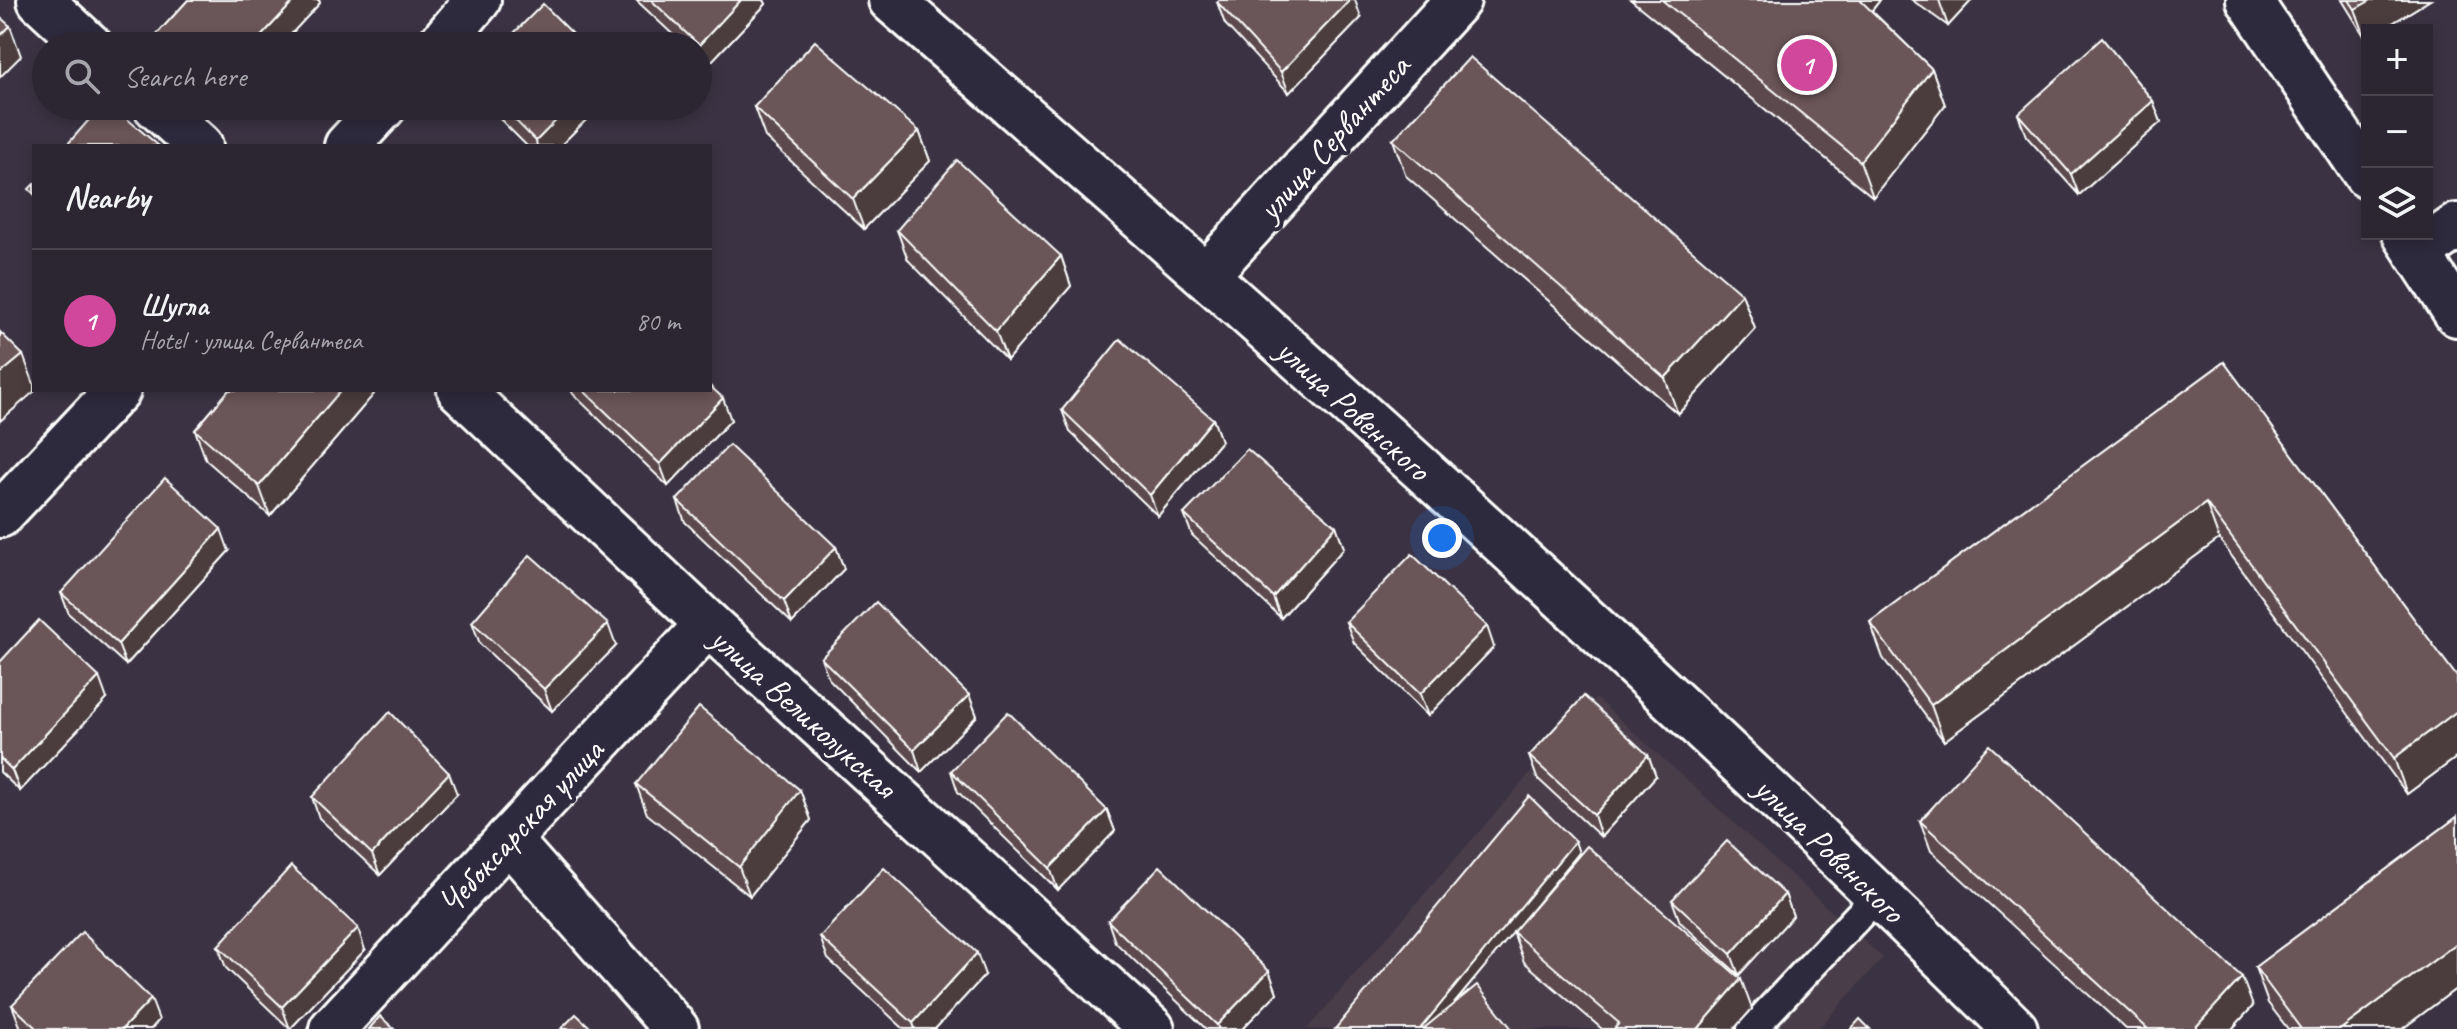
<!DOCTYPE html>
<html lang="en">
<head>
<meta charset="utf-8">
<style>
	:root { --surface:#2c2632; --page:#38323e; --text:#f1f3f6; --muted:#a6a5ac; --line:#48434d; --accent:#d6ab8b }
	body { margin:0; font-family:Caveat,sans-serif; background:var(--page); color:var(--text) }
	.controls { position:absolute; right:24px; top:24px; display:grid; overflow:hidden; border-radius:0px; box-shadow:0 4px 12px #0003 }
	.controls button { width:72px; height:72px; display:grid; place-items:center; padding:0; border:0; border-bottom:2px solid var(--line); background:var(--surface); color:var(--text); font:40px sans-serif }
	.you { position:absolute; left:1442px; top:538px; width:28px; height:28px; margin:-20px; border:6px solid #fff; border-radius:50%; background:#1a73e8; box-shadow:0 0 0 12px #1a73e833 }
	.badge { display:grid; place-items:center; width:52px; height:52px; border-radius:50%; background:var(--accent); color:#fff; font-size:26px; font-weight:700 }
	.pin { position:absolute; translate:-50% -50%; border:4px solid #fff; box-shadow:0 2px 8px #0006 }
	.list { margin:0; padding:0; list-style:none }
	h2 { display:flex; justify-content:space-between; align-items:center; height:104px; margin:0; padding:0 32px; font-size:34px }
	h2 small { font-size:26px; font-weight:400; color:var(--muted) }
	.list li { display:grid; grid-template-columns:52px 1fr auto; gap:24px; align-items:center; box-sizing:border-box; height:144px; padding:0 32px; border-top:2px solid var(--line) }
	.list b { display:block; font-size:30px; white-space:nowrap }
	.list p { margin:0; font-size:26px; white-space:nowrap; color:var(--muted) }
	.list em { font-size:26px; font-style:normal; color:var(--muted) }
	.icon { flex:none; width:44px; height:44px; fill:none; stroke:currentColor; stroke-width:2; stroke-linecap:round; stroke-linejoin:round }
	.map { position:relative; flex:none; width:2457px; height:1029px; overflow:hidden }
	.search { position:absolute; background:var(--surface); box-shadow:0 4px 12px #0003; left:32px; top:32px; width:680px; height:88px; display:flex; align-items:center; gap:20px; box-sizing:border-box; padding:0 28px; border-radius:44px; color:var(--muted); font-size:30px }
	.panel { position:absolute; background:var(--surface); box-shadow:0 4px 12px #0003; left:32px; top:144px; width:680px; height:248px; border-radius:0px }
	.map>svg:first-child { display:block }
	.built { fill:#493d4a }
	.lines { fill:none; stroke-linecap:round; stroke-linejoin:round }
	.lane-casing { stroke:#fff; stroke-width:34 }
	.street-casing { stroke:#fff; stroke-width:50 }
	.lane { stroke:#2f2a3d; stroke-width:28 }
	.street { stroke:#2f2a3d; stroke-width:44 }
	.wall { fill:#5c494d; stroke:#fff; stroke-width:2 }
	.shaded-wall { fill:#4b3c3e; stroke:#fff; stroke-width:2 }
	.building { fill:#6b5559; stroke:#fff; stroke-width:2 }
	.labels { text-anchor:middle; stroke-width:8; stroke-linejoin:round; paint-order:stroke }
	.street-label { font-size:34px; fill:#fff; stroke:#2f2a3d }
</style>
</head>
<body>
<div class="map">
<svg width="2457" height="1029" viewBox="0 0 2457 1029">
	<rect width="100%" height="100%" fill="#3b3343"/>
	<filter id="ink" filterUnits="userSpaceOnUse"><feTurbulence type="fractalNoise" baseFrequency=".0125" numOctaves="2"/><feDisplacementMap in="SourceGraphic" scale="16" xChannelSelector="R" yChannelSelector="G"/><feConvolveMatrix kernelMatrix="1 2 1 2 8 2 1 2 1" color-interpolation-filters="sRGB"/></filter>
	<g filter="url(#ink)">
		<!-- built -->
		<path class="built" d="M 1596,698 L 1883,958 L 1818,1029 L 1307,1029 Z"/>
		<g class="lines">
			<!-- lane casing -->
			<g class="lane-casing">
				<path id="lane" d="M 1752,1029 L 1879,894"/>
			</g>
			<!-- street casing -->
			<g class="street-casing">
				<g id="street">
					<path d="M 40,0 L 90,46"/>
					<path d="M 891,0 C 1275,333 1654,672 2015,1029"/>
					<path d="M 2249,0 L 2367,176"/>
					<path d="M 439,46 L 478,0"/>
					<path d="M 156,106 L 200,146"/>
					<path d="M 347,146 L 384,106"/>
					<path d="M 2405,234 L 2457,314"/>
					<path d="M 2418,253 L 2457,226"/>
					<path d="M 1207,274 L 1458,0"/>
					<path d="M 460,390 L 708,624 L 1152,1029"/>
					<path d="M 0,515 L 118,390"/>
					<path d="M 508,839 L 676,1029"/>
					<path d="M 332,1029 L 708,624"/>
				</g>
			</g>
			<!-- lane -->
			<use href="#lane" class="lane"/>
			<!-- street -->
			<use href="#street" class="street"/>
		</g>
		<!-- wall -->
		<g class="wall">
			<path d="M 188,0 L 319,0 L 320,3 L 280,46 L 159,46 L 156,35 Z"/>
			<path d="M 636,0 L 764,0 L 766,4 L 707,66 L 698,58 L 698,46 L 685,46 Z"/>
			<path d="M 1631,0 L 1880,0 L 1872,11 L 1932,69 L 1945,105 L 1873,197 Z"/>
			<path d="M 1912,0 L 1972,0 L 1948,26 Z"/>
			<path d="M 2342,0 L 2430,0 L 2381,30 L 2367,30 L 2366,39 Z"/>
			<path d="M 1217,2 L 1361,18 L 1289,93 L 1225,24 Z"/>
			<path d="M 2153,101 L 2161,122 L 2079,195 L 2026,136 L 2018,114 Z"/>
			<path d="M 487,106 L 600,106 L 560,146 L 527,146 Z"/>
			<path d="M 754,107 L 919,131 L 930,161 L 864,229 L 765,137 Z"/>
			<path d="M 1393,140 L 1742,294 L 1755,329 L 1678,414 L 1406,176 Z"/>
			<path d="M 897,230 L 1061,256 L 1071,286 L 1007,360 L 908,260 Z"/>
			<path d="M 2224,362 L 2457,677 L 2457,757 L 2407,794 L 2219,539 L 1944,741 L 1883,658 L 1870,622 Z"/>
			<path d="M 229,390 L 373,390 L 374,394 L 270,516 L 206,460 L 195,430 Z"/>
			<path d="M 571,390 L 710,390 L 731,420 L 668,486 L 573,394 Z"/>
			<path d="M 1062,410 L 1213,419 L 1221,441 L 1158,516 L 1070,432 Z"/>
			<path d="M 677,500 L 836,547 L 844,569 L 792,623 L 685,522 Z"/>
			<path d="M 1184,514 L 1336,526 L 1344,548 L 1281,618 L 1192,535 Z"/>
			<path d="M 229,551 L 126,665 L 69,614 L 61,593 Z"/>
			<path d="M 472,622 L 616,646 L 552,711 L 480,644 Z"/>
			<path d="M 1346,622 L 1494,647 L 1428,716 L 1354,643 Z"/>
			<path d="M 821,658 L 969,695 L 977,716 L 921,772 L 829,679 Z"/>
			<path d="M 0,662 L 107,699 L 20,791 L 0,772 Z"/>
			<path d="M 1648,755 L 1656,776 L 1601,837 L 1537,778 L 1529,756 Z"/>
			<path d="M 951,771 L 1107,810 L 1115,831 L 1058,890 L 958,792 Z"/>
			<path d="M 636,784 L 800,790 L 811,820 L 750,896 L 647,814 Z"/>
			<path d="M 457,794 L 380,875 L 319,818 L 312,797 Z"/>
			<path d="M 2457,817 L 2457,988 L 2402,1029 L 2288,1029 L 2268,1003 L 2255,967 Z"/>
			<path d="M 1920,821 L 2253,1006 L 2232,1029 L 2126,1029 L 1931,851 Z"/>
			<path d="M 1579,853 L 1528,914 L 1752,1009 L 1734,1029 L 1602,1029 L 1524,962 L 1513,932 L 1454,1004 L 1335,1029 Z"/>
			<path d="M 1785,894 L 1793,916 L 1739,975 L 1680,922 L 1672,900 Z"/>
			<path d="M 1108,921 L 1269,971 L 1277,993 L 1242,1029 L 1206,1029 L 1115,942 Z"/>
			<path d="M 820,937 L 985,975 L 935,1029 L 904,1029 L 828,959 Z"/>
			<path d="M 218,946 L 365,950 L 290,1029 L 226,968 Z"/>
			<path d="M 12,1005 L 159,1020 L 151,1029 L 22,1029 L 20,1026 Z"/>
		</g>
		<!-- shaded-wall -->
		<g class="shaded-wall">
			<path d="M 295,0 L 319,0 L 320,3 L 280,46 L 252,46 Z"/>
			<path d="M 741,0 L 764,0 L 766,4 L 707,66 L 699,45 Z"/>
			<path d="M 1350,0 L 1355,0 L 1361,18 L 1289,93 L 1281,72 Z"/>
			<path d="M 1853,0 L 1880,0 L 1861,24 Z"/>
			<path d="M 1939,0 L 1972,0 L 1948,26 Z"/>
			<path d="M 2371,0 L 2430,0 L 2381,30 L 2367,30 L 2366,39 L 2355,9 Z"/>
			<path d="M 10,26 L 21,56 L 0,77 L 0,36 Z"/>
			<path d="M 1932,69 L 1945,105 L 1873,197 L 1860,161 Z"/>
			<path d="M 2153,101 L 2161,122 L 2079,195 L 2071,174 Z"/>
			<path d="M 570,106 L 600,106 L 560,146 L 537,146 L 536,141 Z"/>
			<path d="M 919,131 L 930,161 L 864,229 L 853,199 Z"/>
			<path d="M 1061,256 L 1071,286 L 1007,360 L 996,331 Z"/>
			<path d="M 1742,294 L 1755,329 L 1678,414 L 1665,378 Z"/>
			<path d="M 23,355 L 34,384 L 34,390 L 36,390 L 0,421 L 0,374 Z"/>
			<path d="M 341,390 L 373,390 L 374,394 L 270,516 L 259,486 Z"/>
			<path d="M 723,398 L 731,420 L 668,486 L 660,464 Z"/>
			<path d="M 1213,419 L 1221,441 L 1158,516 L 1150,495 Z"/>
			<path d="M 2206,503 L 2219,539 L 1944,741 L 1931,705 Z"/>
			<path d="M 1336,526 L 1344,548 L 1281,618 L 1273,597 Z"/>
			<path d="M 221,529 L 229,551 L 126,665 L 118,644 Z"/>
			<path d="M 836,547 L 844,569 L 792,623 L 784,601 Z"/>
			<path d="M 608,624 L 616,646 L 552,711 L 544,689 Z"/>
			<path d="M 1487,626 L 1494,647 L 1428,716 L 1420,694 Z"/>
			<path d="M 99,677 L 107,699 L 20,791 L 12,770 Z"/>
			<path d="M 969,695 L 977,716 L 921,772 L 914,750 Z"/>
			<path d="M 2457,711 L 2457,757 L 2407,794 L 2394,758 Z"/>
			<path d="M 1648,755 L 1656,776 L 1601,837 L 1594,815 Z"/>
			<path d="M 449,773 L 457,794 L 380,875 L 372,854 Z"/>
			<path d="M 800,790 L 811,820 L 750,896 L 739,867 Z"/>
			<path d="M 1107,810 L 1115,831 L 1058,890 L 1050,868 Z"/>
			<path d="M 1575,841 L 1579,853 L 1433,1029 L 1420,1029 Z"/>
			<path d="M 1785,894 L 1793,916 L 1739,975 L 1731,954 Z"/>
			<path d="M 358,928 L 365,950 L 290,1029 L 282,1007 Z"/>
			<path d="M 2457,943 L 2457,988 L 2402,1029 L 2341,1029 Z"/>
			<path d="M 977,953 L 985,975 L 935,1029 L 915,1029 L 913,1023 Z"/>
			<path d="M 1269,971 L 1277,993 L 1242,1029 L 1219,1029 L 1217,1025 Z"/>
			<path d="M 2242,977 L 2253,1006 L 2232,1029 L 2194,1029 Z"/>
			<path d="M 1741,979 L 1752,1009 L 1734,1029 L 1698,1029 Z"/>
			<path d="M 151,999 L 159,1020 L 151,1029 L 122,1029 Z"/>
		</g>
		<!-- building -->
		<g class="building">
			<path d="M 188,0 L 295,0 L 252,46 L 167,46 L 156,35 Z"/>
			<path d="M 651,0 L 741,0 L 699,45 Z"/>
			<path d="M 1219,0 L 1350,0 L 1281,72 L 1217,2 Z"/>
			<path d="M 1662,0 L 1860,0 L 1932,69 L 1860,161 Z"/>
			<path d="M 2349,0 L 2371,0 L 2355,9 Z"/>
			<path d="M 543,4 L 585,46 L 501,46 Z"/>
			<path d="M 0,17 L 10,26 L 0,36 Z"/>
			<path d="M 2102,38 L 2153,101 L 2071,174 L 2018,114 Z"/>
			<path d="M 815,41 L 919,131 L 853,199 L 754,107 Z"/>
			<path d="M 1470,57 L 1742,294 L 1665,378 L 1393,140 Z"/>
			<path d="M 101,106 L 112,106 L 159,146 L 66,146 Z"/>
			<path d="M 501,106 L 570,106 L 536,141 Z"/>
			<path d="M 957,160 L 1061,256 L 996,331 L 897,230 Z"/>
			<path d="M 34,184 L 34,194 L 29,189 Z"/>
			<path d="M 0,332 L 23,355 L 0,374 Z"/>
			<path d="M 1120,339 L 1213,419 L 1150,495 L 1062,410 Z"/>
			<path d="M 2224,362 L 2457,677 L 2457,711 L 2394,758 L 2206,503 L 1931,705 L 1870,622 Z"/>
			<path d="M 710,386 L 723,398 L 660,464 L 583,390 L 710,390 Z"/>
			<path d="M 229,390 L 341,390 L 259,486 L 195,430 Z"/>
			<path d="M 729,445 L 836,547 L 784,601 L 677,500 Z"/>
			<path d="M 1247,449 L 1336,526 L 1273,597 L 1184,514 Z"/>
			<path d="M 165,478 L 221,529 L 118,644 L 61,593 Z"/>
			<path d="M 1412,554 L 1487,626 L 1420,694 L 1346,622 Z"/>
			<path d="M 530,555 L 608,624 L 544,689 L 472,622 Z"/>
			<path d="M 876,602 L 969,695 L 914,750 L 821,658 Z"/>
			<path d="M 39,620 L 99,677 L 12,770 L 0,758 L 0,662 Z"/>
			<path d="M 1584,696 L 1648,755 L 1594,815 L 1529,756 Z"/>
			<path d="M 699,707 L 800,790 L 739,867 L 636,784 Z"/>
			<path d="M 390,712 L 449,773 L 372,854 L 312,797 Z"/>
			<path d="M 1008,712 L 1107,810 L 1050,868 L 951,771 Z"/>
			<path d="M 1989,745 L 2242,977 L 2194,1029 L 2148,1029 L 1920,821 Z"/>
			<path d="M 1529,796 L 1575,841 L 1420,1029 L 1335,1029 Z"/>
			<path d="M 2457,817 L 2457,943 L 2341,1029 L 2301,1029 L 2255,967 Z"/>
			<path d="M 1727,841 L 1785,894 L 1731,954 L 1672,900 Z"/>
			<path d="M 1587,846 L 1741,979 L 1698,1029 L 1614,1029 L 1619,1023 L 1513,932 Z"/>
			<path d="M 291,866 L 358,928 L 282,1007 L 218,946 Z"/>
			<path d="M 1160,866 L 1269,971 L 1217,1025 L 1108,921 Z"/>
			<path d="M 884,868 L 977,953 L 913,1023 L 820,937 Z"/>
			<path d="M 82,932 L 151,999 L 122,1029 L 37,1029 L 12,1005 Z"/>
			<path d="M 1477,985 L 1512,1029 L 1423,1029 Z"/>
			<path d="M 576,1014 L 592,1029 L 561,1029 Z"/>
			<path d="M 380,1016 L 394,1029 L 369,1029 Z"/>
			<path d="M 1860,1019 L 1870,1029 L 1851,1029 Z"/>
		</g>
	</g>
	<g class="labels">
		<!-- street labels -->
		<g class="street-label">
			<text transform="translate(1333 137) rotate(-48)" y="12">улица Сервантеса</text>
			<text transform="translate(1354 409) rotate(42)" y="12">улица Ровенского</text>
			<text transform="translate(804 712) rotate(42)" y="12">улица Великолукская</text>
			<text transform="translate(520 826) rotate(-47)" y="12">Чебоксарская улица</text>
			<text transform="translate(1830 849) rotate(44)" y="12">улица Ровенского</text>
		</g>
	</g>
</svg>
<div class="controls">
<button>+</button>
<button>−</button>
<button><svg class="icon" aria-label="layers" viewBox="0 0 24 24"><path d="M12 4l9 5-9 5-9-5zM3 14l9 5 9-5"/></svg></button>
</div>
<div class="you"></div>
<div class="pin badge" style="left:1807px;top:65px;background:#d1479c">1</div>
<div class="search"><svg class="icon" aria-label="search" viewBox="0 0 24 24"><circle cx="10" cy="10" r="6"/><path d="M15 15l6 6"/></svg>Search here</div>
<section class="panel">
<h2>Nearby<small></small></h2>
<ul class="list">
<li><span class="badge" style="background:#d1479c">1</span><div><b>Шугла</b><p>Hotel · улица Сервантеса</p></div><em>80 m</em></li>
</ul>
</section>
</div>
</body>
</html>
